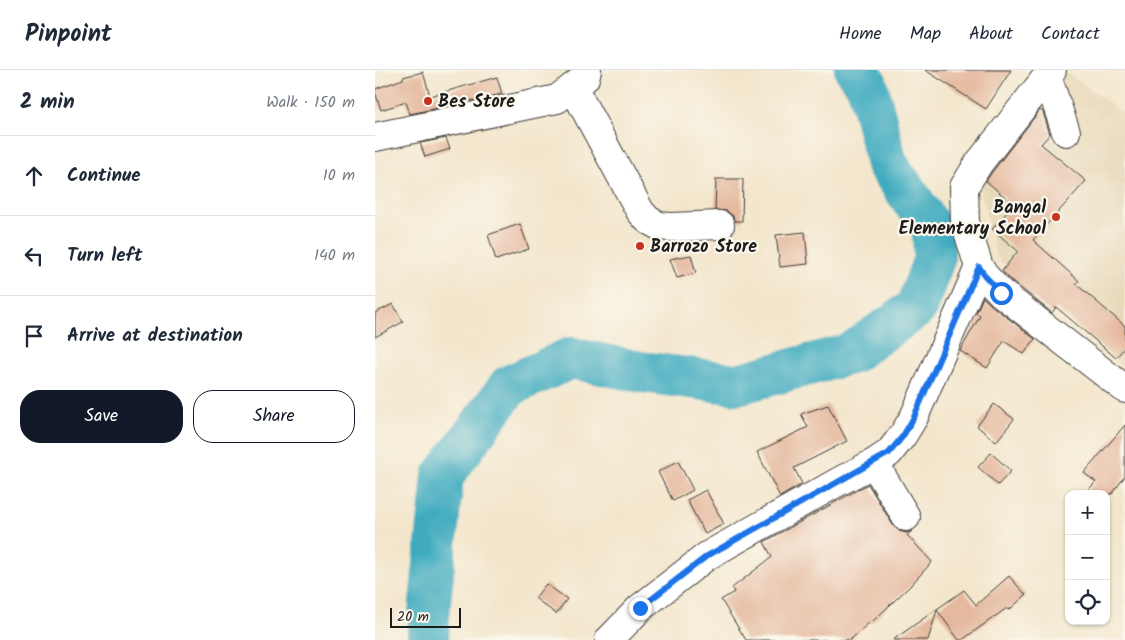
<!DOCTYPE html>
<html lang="en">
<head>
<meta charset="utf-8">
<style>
	:root { --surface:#fff; --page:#f6f6f7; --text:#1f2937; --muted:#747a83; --line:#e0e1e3; --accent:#111827 }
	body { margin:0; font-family:Kalam,sans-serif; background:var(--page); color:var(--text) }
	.controls { position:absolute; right:15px; bottom:15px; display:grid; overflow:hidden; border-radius:10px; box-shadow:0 1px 4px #0004 }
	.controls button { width:45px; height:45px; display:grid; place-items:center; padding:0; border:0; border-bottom:1px solid var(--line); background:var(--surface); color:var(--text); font:25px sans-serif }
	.scale { position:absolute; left:15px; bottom:12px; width:71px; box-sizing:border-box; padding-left:5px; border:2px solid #1c1c1c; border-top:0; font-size:14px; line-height:18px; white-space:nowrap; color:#1c1c1c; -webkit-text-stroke:4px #fbf7ec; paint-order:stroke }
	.stop { position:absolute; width:15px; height:15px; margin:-11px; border:4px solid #1a73e8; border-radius:50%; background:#fff }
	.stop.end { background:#1a73e8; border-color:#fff; box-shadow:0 1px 5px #0008 }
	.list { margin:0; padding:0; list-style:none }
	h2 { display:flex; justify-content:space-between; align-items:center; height:65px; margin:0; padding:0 20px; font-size:21px }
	h2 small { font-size:16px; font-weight:400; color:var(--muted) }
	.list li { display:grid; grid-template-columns:32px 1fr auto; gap:15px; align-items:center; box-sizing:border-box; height:80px; padding:0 20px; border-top:1px solid var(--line) }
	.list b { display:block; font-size:19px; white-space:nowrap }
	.list em { font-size:16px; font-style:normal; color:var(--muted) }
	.actions { display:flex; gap:10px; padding:15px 20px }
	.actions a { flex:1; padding:11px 0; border:1px solid var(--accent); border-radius:20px; text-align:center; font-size:18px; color:var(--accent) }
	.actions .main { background:var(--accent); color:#fff }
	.icon { flex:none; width:28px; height:28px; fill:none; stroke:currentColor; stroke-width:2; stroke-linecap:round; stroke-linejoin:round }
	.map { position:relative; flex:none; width:750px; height:570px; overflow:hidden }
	header { display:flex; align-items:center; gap:30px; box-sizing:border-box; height:70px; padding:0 25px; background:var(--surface); border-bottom:1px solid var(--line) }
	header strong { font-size:24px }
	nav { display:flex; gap:28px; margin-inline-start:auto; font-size:18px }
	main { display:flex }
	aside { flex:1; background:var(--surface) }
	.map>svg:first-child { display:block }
	.built { fill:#e8d9ba }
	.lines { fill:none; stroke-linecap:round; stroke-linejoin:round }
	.river { stroke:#40abbf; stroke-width:42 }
	.building { fill:#e5b99f }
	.minor-casing { stroke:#3c3a36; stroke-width:30 }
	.minor { stroke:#fff; stroke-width:28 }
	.route { stroke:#1a73e8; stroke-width:6 }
	.poi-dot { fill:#c8321e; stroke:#fbf7ec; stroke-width:2 }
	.labels { text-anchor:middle; stroke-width:4.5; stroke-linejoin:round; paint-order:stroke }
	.poi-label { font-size:18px; font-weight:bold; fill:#1c1c1c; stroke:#fbf7ec; text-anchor:start }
</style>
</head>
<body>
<header>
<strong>Pinpoint</strong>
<nav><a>Home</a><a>Map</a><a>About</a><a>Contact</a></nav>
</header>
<main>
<aside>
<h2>2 min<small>Walk · 150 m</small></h2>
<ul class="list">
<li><svg class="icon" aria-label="ahead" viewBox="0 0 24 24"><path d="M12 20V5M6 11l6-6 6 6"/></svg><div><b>Continue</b></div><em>10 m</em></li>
<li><svg class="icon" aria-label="left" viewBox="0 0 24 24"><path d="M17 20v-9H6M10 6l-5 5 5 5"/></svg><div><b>Turn left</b></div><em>140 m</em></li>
<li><svg class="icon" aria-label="arrive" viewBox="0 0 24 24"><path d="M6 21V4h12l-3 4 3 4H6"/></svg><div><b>Arrive at destination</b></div></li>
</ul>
<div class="actions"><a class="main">Save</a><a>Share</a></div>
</aside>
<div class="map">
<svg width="750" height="570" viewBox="0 0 750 570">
	<rect width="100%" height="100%" fill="#fbf7ec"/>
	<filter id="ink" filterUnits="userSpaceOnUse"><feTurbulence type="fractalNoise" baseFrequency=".02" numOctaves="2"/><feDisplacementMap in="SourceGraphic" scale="10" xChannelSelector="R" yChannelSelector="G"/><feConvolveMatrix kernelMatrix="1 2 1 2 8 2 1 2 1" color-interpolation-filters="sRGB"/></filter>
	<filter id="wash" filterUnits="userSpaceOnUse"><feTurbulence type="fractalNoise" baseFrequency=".0096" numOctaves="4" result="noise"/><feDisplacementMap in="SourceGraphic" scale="20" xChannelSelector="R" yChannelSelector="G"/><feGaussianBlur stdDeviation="1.12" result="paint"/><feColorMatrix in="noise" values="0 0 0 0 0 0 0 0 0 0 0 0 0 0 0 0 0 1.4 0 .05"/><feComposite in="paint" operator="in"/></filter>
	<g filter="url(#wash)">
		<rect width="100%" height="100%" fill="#f3e6cc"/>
		<!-- built -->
		<path class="built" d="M 688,0 L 750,44 L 750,299 L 621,187 L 603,107 Z"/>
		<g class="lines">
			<!-- river -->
			<path class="river" d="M 53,570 L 54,543 L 68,406 L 134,316 L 196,288 L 266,302 L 362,314 L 475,284 L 541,238 L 559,189 L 558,160 L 512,94 L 492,14 L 480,0"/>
		</g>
		<g id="blocks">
			<!-- building -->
			<g class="building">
				<path d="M 550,0 L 636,0 L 611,39 Z"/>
				<path d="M 48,2 L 55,26 L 122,7 L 127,24 L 35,44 L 31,32 L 6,40 L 0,22 L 0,19 L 28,9 L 28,7 Z"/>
				<path d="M 665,40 L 668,42 L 675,64 L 666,74 L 711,111 L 658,170 L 704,211 L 701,214 L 750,256 L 750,277 L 741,288 L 681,237 L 677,243 L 637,211 L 627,201 L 643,181 L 617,159 L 633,141 L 626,135 L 631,128 L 611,111 L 617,102 Z"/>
				<path d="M 71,68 L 75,79 L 50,87 L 45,73 Z"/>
				<path d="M 341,109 L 368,109 L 367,151 L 359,151 L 358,146 L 352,141 L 340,140 Z"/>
				<path d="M 145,154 L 154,179 L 121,190 L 113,165 Z"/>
				<path d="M 430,162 L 433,194 L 405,197 L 401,165 Z"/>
				<path d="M 316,185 L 321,203 L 302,208 L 295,189 Z"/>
				<path d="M 608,227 L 616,235 L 660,269 L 649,284 L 629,271 L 612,298 L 585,281 L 605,246 L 601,243 Z"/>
				<path d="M 18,234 L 28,252 L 0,267 L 0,243 Z"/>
				<path d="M 619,334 L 639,349 L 621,372 L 602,356 Z"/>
				<path d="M 453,335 L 472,371 L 419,398 L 427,414 L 405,427 L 382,382 L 433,357 L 426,344 Z"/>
				<path d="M 750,355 L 750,406 L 737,424 L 709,424 L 721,412 L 709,403 Z"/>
				<path d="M 616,383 L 636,401 L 623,415 L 603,397 Z"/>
				<path d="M 303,391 L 318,420 L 298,431 L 283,402 Z"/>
				<path d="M 493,414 L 518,455 L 524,461 L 531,463 L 537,461 L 532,465 L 557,492 L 535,516 L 496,553 L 495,552 L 475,570 L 371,570 L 346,530 L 359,522 L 357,518 L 397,487 L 389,472 Z"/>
				<path d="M 331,420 L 349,454 L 330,464 L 312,430 Z"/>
				<path d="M 634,506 L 651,525 L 634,540 L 632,538 L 587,570 L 584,570 L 562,540 L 553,570 L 518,570 L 589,520 L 601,535 Z"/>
				<path d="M 171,514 L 192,529 L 181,544 L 160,528 Z"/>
			</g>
		</g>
	</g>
	<g filter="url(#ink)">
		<use href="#blocks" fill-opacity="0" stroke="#3c3a36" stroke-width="1"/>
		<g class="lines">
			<!-- minor casing -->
			<g class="minor-casing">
				<g id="minor">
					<path d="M 677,0 L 604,93 L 589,117 L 590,152 L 604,197 L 610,206 L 626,223 L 750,319"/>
					<path d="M 672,6 L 691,62"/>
					<path d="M 198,17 L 265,141 L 273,150 L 284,156 L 296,157 L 345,155"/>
					<path d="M 0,67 L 182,29 L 210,8 L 212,0"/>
					<path d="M 499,393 L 531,447"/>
					<path d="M 234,570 L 265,538 L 332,486 L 463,412 L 499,393 L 514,383 L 528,365 L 539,347 L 604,197"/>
				</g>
			</g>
			<!-- minor -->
			<use href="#minor" class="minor"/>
		</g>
	</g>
	<g class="lines" filter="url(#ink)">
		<!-- route -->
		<path class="route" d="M 265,538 L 332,486 L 514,383 L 528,366 L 539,347 L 604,197 L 610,206 L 626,223"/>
	</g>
	<!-- markers -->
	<g class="poi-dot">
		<circle cx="53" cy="31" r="5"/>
		<circle cx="681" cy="147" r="5"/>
		<circle cx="265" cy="176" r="5"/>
	</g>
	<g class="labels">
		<!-- poi labels -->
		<g class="poi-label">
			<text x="63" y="37">Bes Store</text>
			<text x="671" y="143" text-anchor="end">Bangal<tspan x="671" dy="21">Elementary School</tspan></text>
			<text x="275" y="182">Barrozo Store</text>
		</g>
	</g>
</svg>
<div class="controls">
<button>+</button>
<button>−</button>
<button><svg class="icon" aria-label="locate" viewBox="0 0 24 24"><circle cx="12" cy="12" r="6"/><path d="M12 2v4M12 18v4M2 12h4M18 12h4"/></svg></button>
</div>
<div class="scale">20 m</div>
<div class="stop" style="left:626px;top:223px"></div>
<div class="stop end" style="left:265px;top:538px"></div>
</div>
</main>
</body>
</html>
